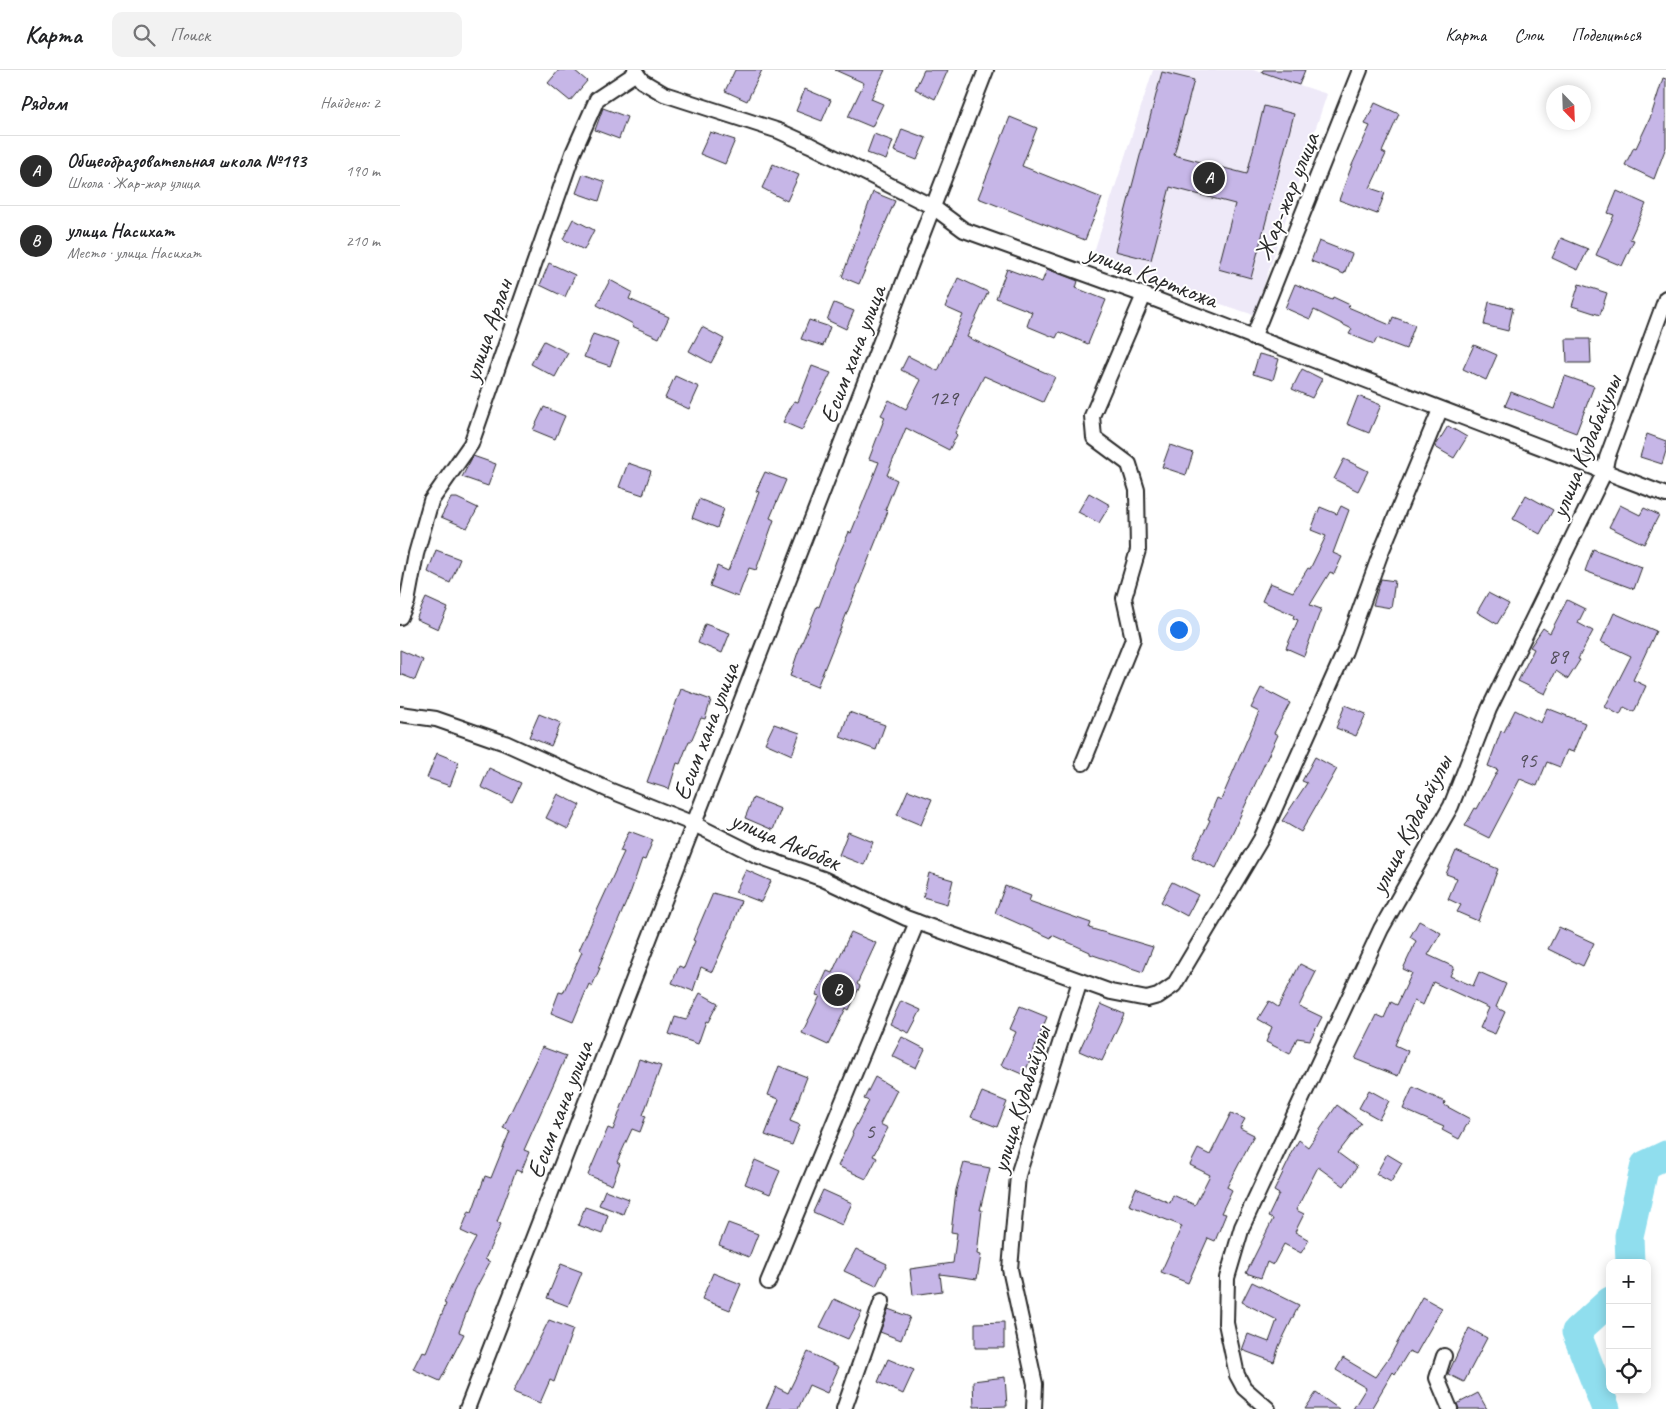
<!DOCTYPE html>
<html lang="ru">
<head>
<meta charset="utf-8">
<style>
	:root { --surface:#fff; --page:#f2f2f2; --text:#202124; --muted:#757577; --line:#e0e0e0; --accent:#2b2b2b }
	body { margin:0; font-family:Caveat,sans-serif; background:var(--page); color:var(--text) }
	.controls { position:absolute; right:15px; bottom:15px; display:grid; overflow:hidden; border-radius:10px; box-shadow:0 2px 12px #0003 }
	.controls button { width:45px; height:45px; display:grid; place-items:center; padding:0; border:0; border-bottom:1px solid var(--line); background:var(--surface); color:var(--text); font:25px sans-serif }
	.compass { position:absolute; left:1146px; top:15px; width:45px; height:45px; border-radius:50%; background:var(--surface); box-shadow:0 2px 12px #0003; rotate:157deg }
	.you { position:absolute; left:778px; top:559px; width:18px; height:18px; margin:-12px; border:4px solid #fff; border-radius:50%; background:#1a73e8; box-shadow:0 0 0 8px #1a73e833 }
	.badge { display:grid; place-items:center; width:32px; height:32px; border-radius:50%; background:var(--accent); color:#fff; font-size:16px; font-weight:700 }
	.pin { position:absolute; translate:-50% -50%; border:2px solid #fff; box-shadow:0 1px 5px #0006 }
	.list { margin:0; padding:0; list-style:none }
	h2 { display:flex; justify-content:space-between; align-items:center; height:65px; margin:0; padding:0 20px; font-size:21px }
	h2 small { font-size:16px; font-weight:400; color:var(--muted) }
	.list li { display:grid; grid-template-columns:32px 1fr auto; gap:15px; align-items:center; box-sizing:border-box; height:70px; padding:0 20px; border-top:1px solid var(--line) }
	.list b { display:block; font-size:19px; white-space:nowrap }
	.list p { margin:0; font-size:16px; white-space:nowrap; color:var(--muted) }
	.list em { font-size:16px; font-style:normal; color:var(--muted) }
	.icon { flex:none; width:28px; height:28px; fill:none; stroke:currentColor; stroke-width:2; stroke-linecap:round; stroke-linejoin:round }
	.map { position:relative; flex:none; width:1266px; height:1339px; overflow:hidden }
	header { display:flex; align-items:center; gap:30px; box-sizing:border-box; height:70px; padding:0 25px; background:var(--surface); border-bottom:1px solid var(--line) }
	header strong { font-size:24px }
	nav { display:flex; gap:28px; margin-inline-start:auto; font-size:18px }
	.search { width:350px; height:45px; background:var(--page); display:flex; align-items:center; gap:12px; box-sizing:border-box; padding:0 18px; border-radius:10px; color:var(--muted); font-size:19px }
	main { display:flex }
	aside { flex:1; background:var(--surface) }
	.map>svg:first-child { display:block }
	.built { fill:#eee9f8 }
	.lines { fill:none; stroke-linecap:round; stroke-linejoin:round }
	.river { stroke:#90deee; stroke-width:29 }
	.building { fill:#c6b6e7; stroke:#2b2b2b }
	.street-casing { stroke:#2b2b2b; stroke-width:18 }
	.street { stroke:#fff; stroke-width:14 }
	.labels { text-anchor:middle; stroke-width:4; stroke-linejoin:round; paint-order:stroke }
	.number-label { font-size:22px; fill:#524e5a }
	.street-label { font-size:25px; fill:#2b2b2b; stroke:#fff }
</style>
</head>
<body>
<header>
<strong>Карта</strong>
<div class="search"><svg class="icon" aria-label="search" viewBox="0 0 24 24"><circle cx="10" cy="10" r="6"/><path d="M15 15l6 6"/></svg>Поиск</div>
<nav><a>Карта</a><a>Слои</a><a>Поделиться</a></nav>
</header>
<main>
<aside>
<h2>Рядом<small>Найдено: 2</small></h2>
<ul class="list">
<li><span class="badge">A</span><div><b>Общеобразовательная школа №193</b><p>Школа · Жар-жар улица</p></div><em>190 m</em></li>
<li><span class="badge">B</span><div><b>улица Насихат</b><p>Место · улица Насихат</p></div><em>210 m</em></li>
</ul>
</aside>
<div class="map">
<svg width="1266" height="1339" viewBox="0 0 1266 1339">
	<rect width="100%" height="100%" fill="#fff"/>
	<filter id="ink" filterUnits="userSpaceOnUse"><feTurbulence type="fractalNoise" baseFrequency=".02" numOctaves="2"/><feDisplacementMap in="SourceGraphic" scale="10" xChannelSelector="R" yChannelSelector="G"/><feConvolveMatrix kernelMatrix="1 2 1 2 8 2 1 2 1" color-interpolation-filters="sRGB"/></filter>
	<g filter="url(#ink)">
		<!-- built -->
		<path class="built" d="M 753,0 L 853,0 L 927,24 L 854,245 L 691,191 Z"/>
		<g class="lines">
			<!-- river -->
			<g class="river">
				<path d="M 1230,1193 L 1229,1166 L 1245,1095 L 1266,1085"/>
				<path d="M 1206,1339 L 1176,1262 L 1210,1231"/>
			</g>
		</g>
		<!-- building -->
		<g class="building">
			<path d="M 159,0 L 174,0 L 187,11 L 170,31 L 148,13 Z"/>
			<path d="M 335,0 L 362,0 L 347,31 L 325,21 Z"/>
			<path d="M 435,0 L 485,0 L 471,29 L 483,34 L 472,57 L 448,47 L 464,13 Z"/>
			<path d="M 524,0 L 548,0 L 535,29 L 515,19 Z"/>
			<path d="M 863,0 L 905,0 L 899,15 L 862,2 Z"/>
			<path d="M 762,2 L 794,10 L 774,85 L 847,104 L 864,36 L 894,44 L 851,208 L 818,199 L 835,134 L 770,117 L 751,190 L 715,181 Z"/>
			<path d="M 1263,8 L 1266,9 L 1266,77 L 1254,109 L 1225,95 L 1234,77 L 1236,78 L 1251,46 Z"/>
			<path d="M 405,19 L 431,30 L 422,51 L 396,41 Z"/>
			<path d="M 975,33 L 999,44 L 982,82 L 986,84 L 970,118 L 985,123 L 977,144 L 939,130 L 952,95 L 970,56 L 965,54 Z"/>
			<path d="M 203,38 L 227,47 L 219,69 L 195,60 Z"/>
			<path d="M 610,47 L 637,58 L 622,96 L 702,128 L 685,170 L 578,128 Z"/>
			<path d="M 502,59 L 526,68 L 517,90 L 494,81 Z"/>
			<path d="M 310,62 L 335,70 L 325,94 L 300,84 Z"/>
			<path d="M 474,64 L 493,71 L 486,90 L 467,83 Z"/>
			<path d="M 373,94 L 399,105 L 387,131 L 362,118 Z"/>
			<path d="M 183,104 L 205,112 L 199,131 L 176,123 Z"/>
			<path d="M 1217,121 L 1246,134 L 1230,169 L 1234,170 L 1222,196 L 1196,185 L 1214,145 L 1208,143 Z"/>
			<path d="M 473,122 L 495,131 L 459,214 L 442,207 Z"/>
			<path d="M 173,149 L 194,160 L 184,180 L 163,169 Z"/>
			<path d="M 1161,168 L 1188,179 L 1178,200 L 1152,188 Z"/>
			<path d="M 919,171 L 952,184 L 944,204 L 911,191 Z"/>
			<path d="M 149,193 L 175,205 L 165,227 L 140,215 Z"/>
			<path d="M 607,199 L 642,212 L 647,199 L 678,211 L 676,218 L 706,230 L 688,274 L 659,262 L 656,268 L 627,256 L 632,242 L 596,228 Z"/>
			<path d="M 558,208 L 588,222 L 567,267 L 655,307 L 643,332 L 584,306 L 555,363 L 557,365 L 549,380 L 506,358 L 487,405 L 497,410 L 485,440 L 488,441 L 417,617 L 390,606 L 398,582 L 417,536 L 419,537 L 436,491 L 449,462 L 451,463 L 479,392 L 469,389 L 485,347 L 481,345 L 489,330 L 506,339 L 521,310 L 501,300 L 508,286 L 538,301 L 563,245 L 545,237 Z"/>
			<path d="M 210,210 L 232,222 L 229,229 L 269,247 L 259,268 L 232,256 L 233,254 L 197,235 Z"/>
			<path d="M 895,214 L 932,230 L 933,227 L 950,235 L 948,237 L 990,255 L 993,247 L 1015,255 L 1006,279 L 977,268 L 974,274 L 949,264 L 952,259 L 914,240 L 910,249 L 885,238 Z"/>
			<path d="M 1179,214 L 1207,223 L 1200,245 L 1172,236 Z"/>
			<path d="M 1089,232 L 1113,238 L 1108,261 L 1084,255 Z"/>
			<path d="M 434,233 L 454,241 L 446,259 L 427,250 Z"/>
			<path d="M 409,250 L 430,257 L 423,276 L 401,269 Z"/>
			<path d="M 302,257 L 324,269 L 311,293 L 289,281 Z"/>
			<path d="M 193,264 L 219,273 L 210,296 L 184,287 Z"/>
			<path d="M 1166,269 L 1190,269 L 1191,293 L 1167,293 Z"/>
			<path d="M 144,271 L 168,283 L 155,307 L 131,294 Z"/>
			<path d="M 1074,275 L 1097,285 L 1086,310 L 1063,299 Z"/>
			<path d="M 859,284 L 879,289 L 873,310 L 853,304 Z"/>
			<path d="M 412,296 L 431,303 L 402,360 L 383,352 L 394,331 L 398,332 Z"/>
			<path d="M 902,299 L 922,309 L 912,328 L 892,319 Z"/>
			<path d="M 275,306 L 299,317 L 289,339 L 265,328 Z"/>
			<path d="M 1165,306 L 1194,316 L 1176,363 L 1105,336 L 1111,322 L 1154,339 Z"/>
			<path d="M 958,326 L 981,335 L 969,363 L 947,354 Z"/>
			<path d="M 144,337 L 165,346 L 155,369 L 133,360 Z"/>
			<path d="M 1048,356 L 1067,367 L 1054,388 L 1035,377 Z"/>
			<path d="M 1247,364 L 1266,371 L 1266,381 L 1262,394 L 1240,387 Z"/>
			<path d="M 770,375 L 793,383 L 786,405 L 762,397 Z"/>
			<path d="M 73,386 L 96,394 L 88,416 L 62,407 Z"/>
			<path d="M 944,389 L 968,401 L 958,421 L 934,409 Z"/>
			<path d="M 228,393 L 251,401 L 243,425 L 219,417 Z"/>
			<path d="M 365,402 L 386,410 L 370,448 L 374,450 L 356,500 L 349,498 L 338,527 L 310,516 L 317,496 L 328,501 L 359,422 L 356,421 Z"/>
			<path d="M 689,423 L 710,435 L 699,453 L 678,442 Z"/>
			<path d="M 1126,425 L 1153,440 L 1140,464 L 1113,449 Z"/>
			<path d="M 51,428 L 57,428 L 78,438 L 67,458 L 41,447 Z"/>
			<path d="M 299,429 L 324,439 L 317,458 L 292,448 Z"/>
			<path d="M 1220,435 L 1240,445 L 1244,438 L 1259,445 L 1244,474 L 1209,457 Z"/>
			<path d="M 941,436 L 949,440 L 933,483 L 942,487 L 934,504 L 930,502 L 910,535 L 921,539 L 904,586 L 886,578 L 898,550 L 893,548 L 894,545 L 862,531 L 870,513 L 893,522 L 908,498 L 910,499 L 926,466 L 911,460 L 920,437 L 937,444 Z"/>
			<path d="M 1193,479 L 1242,497 L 1234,519 L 1185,501 Z"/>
			<path d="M 36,480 L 60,489 L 50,513 L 28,502 Z"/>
			<path d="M 981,509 L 995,511 L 991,538 L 973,535 Z"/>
			<path d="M 1088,523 L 1109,534 L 1097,554 L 1077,542 Z"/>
			<path d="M 26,528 L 48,538 L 38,559 L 16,549 Z"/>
			<path d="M 1167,530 L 1185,539 L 1178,553 L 1193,561 L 1178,589 L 1180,590 L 1168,609 L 1156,601 L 1145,624 L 1118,611 L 1134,579 L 1130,577 L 1143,558 L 1150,563 Z"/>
			<path d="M 1214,543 L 1256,561 L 1233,610 L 1246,616 L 1234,642 L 1224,637 L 1220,645 L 1205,637 L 1231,586 L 1201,572 Z"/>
			<path d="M 305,554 L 330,563 L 322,583 L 298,573 Z"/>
			<path d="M 0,580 L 23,590 L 15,610 L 0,604 Z"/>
			<path d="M 861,618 L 890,633 L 874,663 L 878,665 L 816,798 L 792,787 L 810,750 L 808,749 L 817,728 L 821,730 L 859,642 L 851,638 Z"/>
			<path d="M 281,619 L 311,630 L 305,649 L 301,648 L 291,671 L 289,671 L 280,694 L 277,693 L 269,719 L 247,712 Z"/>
			<path d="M 945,635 L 966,644 L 956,666 L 936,658 Z"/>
			<path d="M 1147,638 L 1185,653 L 1173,682 L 1167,680 L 1160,697 L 1147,692 L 1137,716 L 1120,709 L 1089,768 L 1065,756 L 1075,738 L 1077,739 L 1098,700 L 1088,696 L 1101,661 L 1104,662 L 1115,640 L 1141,653 Z"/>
			<path d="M 449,642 L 485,655 L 476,680 L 440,667 Z"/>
			<path d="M 139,644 L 161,653 L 151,676 L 129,667 Z"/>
			<path d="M 374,654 L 400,663 L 392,685 L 365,673 Z"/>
			<path d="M 37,683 L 59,692 L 50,716 L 27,708 Z"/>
			<path d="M 915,687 L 937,699 L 901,762 L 882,751 L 907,713 L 902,711 Z"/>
			<path d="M 89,698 L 121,713 L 112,732 L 81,717 Z"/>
			<path d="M 508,720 L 532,729 L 521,755 L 497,745 Z"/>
			<path d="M 158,724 L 180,735 L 168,759 L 146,748 Z"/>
			<path d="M 353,728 L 381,739 L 373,760 L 345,748 Z"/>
			<path d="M 229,761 L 253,770 L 245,790 L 242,789 L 231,821 L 198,898 L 200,898 L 192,916 L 189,914 L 173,952 L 151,943 L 159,922 L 163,923 L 182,882 L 179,880 L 224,782 L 220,781 Z"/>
			<path d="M 448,762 L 473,772 L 464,795 L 439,785 Z"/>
			<path d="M 1056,781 L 1098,799 L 1078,851 L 1057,842 L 1061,835 L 1048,829 L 1057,808 L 1046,804 Z"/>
			<path d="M 346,800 L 371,811 L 361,832 L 335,822 Z"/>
			<path d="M 529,803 L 553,810 L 547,834 L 523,827 Z"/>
			<path d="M 772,812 L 798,825 L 787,846 L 761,832 Z"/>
			<path d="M 605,816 L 631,826 L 629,831 L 691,853 L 689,858 L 753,877 L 743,902 L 690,884 L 690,882 L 652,865 L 651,868 L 595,843 Z"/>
			<path d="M 313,823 L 341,831 L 331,859 L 312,902 L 301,897 L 293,921 L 272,913 L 279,896 L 284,898 L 295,871 L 293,870 Z"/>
			<path d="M 1019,851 L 1041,863 L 1028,885 L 1054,897 L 1050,906 L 1073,916 L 1079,902 L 1106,914 L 1096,937 L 1105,942 L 1095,964 L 1080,958 L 1089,938 L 1033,912 L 1023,935 L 1014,931 L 995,975 L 1008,981 L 998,1006 L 955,989 L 977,945 L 984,948 L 991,932 L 997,935 L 1012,903 L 1003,899 L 1016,871 L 1010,867 Z"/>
			<path d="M 1159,857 L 1194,873 L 1183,896 L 1148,879 Z"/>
			<path d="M 451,862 L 476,873 L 457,914 L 460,916 L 449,940 L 446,938 L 428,975 L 402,963 L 420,926 L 416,925 L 427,901 L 432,903 Z"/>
			<path d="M 900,894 L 916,902 L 899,936 L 922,947 L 910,970 L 897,968 L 890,984 L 866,972 L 872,957 L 858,949 L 869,931 L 878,937 Z"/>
			<path d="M 300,923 L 318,933 L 308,952 L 306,951 L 298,974 L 269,964 L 275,947 L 286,950 Z"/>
			<path d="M 501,931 L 521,940 L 509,963 L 490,954 Z"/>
			<path d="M 701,934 L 724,944 L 702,991 L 679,981 Z"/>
			<path d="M 620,936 L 647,947 L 624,1005 L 601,995 L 616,962 L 610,959 Z"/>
			<path d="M 502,967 L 525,979 L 516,998 L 492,986 Z"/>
			<path d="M 142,977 L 166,986 L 124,1080 L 129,1082 L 121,1102 L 116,1100 L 97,1152 L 101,1154 L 85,1189 L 90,1192 L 75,1220 L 59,1262 L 64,1264 L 40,1311 L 13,1299 L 22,1281 L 26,1282 L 46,1234 L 44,1233 L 56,1206 L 76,1168 L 61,1161 L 69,1141 L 72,1142 L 85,1106 L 91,1108 L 110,1061 L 103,1058 Z"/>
			<path d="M 239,989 L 261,996 L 243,1045 L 246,1046 L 240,1062 L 232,1059 L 217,1092 L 220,1094 L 212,1115 L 188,1105 L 208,1058 L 213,1060 Z"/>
			<path d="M 379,996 L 407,1007 L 390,1051 L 400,1055 L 392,1075 L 365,1065 L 379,1029 L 368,1025 Z"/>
			<path d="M 475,1007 L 497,1020 L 480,1054 L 488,1058 L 473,1086 L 477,1088 L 466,1109 L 438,1096 L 453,1064 L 452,1063 L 469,1031 L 464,1029 Z"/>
			<path d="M 1013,1017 L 1045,1032 L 1044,1035 L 1070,1049 L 1059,1069 L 1042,1060 L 1044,1057 L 1003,1039 Z"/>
			<path d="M 969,1020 L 989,1031 L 979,1049 L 959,1038 Z"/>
			<path d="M 582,1022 L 607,1032 L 597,1057 L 571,1047 Z"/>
			<path d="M 937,1035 L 961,1053 L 938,1083 L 957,1097 L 944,1116 L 918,1097 L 896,1140 L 904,1144 L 895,1162 L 909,1170 L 901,1183 L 884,1174 L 873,1195 L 867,1192 L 861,1208 L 846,1203 L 873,1149 L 868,1147 L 879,1124 L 874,1121 L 891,1086 L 890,1085 L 899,1070 L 908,1077 Z"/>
			<path d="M 831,1043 L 845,1049 L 840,1058 L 854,1065 L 827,1117 L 832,1120 L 821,1143 L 826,1144 L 815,1171 L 808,1168 L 788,1213 L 761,1202 L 782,1156 L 729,1135 L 736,1118 L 770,1133 L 773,1125 L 795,1135 L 810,1105 L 790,1095 L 798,1079 L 810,1085 Z"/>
			<path d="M 987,1084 L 1002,1093 L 991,1112 L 976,1104 Z"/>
			<path d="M 355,1090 L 380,1101 L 370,1124 L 345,1114 Z"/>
			<path d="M 564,1093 L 590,1098 L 580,1140 L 582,1140 L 577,1184 L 581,1185 L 577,1209 L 540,1204 L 542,1221 L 513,1225 L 510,1199 L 553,1193 L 557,1163 L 551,1162 L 556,1120 Z"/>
			<path d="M 205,1120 L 229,1129 L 223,1144 L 199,1135 Z"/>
			<path d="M 423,1120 L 452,1133 L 442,1155 L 413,1142 Z"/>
			<path d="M 185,1137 L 208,1145 L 202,1164 L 178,1155 Z"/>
			<path d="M 328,1153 L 358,1164 L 349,1187 L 319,1175 Z"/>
			<path d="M 456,1179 L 487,1194 L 476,1216 L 444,1201 Z"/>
			<path d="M 161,1194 L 182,1202 L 168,1236 L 147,1228 Z"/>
			<path d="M 313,1203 L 341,1214 L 330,1240 L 302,1229 Z"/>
			<path d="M 852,1212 L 899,1235 L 879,1276 L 874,1292 L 842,1280 L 848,1264 L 869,1272 L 877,1250 L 842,1232 Z"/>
			<path d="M 1022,1227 L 1042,1238 L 1016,1284 L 1009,1281 L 995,1304 L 993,1302 L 971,1339 L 953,1339 L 966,1318 L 936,1300 L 943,1288 L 975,1307 L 990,1286 Z"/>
			<path d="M 434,1229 L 462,1242 L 448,1269 L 420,1257 Z"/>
			<path d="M 488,1239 L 510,1247 L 501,1270 L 480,1262 Z"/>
			<path d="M 149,1250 L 173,1259 L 154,1312 L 150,1310 L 140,1333 L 113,1322 Z"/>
			<path d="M 604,1252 L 604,1278 L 575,1278 L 575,1253 Z"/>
			<path d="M 1069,1258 L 1087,1268 L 1064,1312 L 1048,1304 Z"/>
			<path d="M 408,1282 L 439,1297 L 427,1323 L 409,1315 L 398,1339 L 366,1339 L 376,1317 L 388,1323 Z"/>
			<path d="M 488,1289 L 514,1300 L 503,1324 L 478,1312 Z"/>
			<path d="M 605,1307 L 607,1336 L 574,1337 L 573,1311 Z"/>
			<path d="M 916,1323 L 939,1339 L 905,1339 Z"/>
			<path d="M 1078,1323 L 1087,1339 L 1059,1339 L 1057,1334 Z"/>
		</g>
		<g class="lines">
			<!-- street casing -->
			<g class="street-casing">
				<g id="street">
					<path d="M 236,3 L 242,11 L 264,24 L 379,61 L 410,75 L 533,137 L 564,160 L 744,225 L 1266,425"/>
					<path d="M 853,268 L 960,0"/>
					<path d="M 0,547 L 7,532 L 16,484 L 31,431 L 71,374 L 173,83 L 197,29 L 236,3 L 235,0"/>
					<path d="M 0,644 L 36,649 L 105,673 L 209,720 L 294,754 L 356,785 L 423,809 L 506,848 L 711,922 L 747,929 L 758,926 L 774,915 L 861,769 L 945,581 L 981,482 L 1040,340"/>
					<path d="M 683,693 L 733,569 L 724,528 L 738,480 L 737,420 L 729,394 L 694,368 L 692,346 L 744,225"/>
					<path d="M 368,1212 L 517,852"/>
					<path d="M 1044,1286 L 1037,1308 L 1050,1339"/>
					<path d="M 67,1339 L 586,0"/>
					<path d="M 444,1339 L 482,1231"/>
					<path d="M 634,1339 L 635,1314 L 610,1199 L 618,1105 L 680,911"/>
					<path d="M 868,1339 L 844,1318 L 837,1305 L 826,1253 L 827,1208 L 842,1157 L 981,859 L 1051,736 L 1089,639 L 1204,403 L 1207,388 L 1266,228"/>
				</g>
			</g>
			<!-- street -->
			<use href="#street" class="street"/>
		</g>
	</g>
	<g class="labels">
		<!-- number labels -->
		<g class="number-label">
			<text x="543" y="335">129</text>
			<text x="1158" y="593">89</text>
			<text x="1127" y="697">95</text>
			<text x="470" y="1068">5</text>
		</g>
		<!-- street labels -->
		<g class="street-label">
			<text transform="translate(886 126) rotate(-68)" y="9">Жар-жар улица</text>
			<text transform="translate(752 205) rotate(21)" y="9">улица Карткожа</text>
			<text transform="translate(87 260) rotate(-71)" y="9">улица Арлан</text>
			<text transform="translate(452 284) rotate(-69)" y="9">Есим хана улица</text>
			<text transform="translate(1185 376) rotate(-68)" y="9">улица Кудабайулы</text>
			<text transform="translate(305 661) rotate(-69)" y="9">Есим хана улица</text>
			<text transform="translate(1010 754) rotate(-63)" y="9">улица Кудабайулы</text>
			<text transform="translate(386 770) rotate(23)" y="9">улица Акбобек</text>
			<text transform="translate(620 1029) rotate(-73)" y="9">улица Кудабайулы</text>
			<text transform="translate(159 1039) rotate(-69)" y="9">Есим хана улица</text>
		</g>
	</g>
</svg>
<div class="controls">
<button>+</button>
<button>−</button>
<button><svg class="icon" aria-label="locate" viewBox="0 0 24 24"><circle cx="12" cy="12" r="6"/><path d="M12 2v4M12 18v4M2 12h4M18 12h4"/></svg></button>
</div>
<svg class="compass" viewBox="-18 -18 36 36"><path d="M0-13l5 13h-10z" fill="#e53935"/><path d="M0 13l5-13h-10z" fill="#757577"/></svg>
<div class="you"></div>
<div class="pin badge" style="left:809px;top:108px">A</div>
<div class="pin badge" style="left:438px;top:920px">B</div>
</div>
</main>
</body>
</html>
